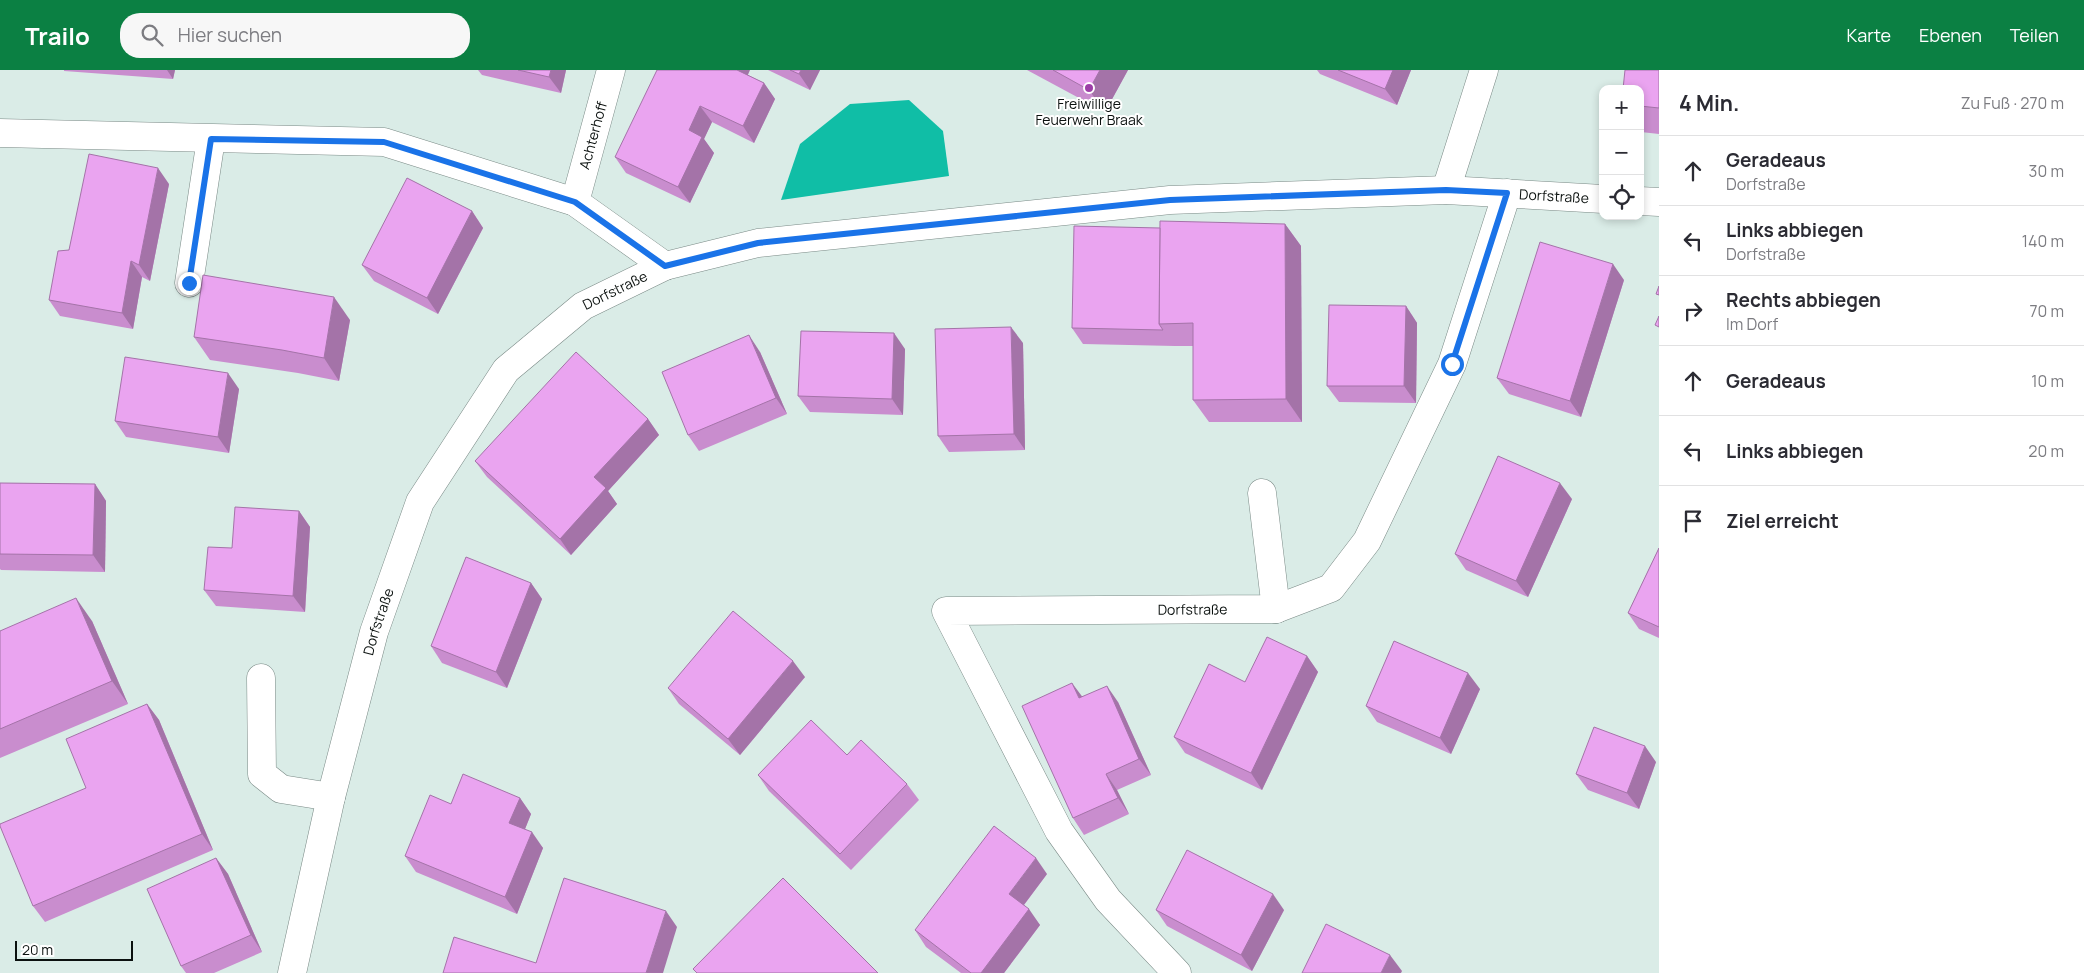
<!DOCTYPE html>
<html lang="de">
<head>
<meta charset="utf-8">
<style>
	:root { --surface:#fff; --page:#f7f7f7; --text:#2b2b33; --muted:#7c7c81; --line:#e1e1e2; --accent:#0b8043 }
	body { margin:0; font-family:Manrope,sans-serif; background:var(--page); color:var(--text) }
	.controls { position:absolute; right:15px; top:15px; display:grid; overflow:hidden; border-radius:10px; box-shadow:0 2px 8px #0003 }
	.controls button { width:45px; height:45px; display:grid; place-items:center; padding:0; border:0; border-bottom:1px solid var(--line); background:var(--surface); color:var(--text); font:25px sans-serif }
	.scale { position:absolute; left:15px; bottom:12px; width:118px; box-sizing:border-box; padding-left:5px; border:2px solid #0b110f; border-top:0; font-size:14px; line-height:18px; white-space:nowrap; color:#0b110f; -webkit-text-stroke:4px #fff; paint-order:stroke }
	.stop { position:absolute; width:15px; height:15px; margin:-11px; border:4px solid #1a73e8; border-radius:50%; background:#fff }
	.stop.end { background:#1a73e8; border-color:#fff; box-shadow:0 1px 5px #0008 }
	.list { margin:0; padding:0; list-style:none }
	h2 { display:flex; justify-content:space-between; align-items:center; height:65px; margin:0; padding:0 20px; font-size:21px }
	h2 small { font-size:16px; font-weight:400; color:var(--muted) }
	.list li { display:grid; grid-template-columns:32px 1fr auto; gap:15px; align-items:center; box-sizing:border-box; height:70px; padding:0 20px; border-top:1px solid var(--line) }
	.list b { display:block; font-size:19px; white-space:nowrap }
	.list p { margin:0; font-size:16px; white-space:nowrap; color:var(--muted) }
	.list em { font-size:16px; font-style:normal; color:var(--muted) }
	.icon { flex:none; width:28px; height:28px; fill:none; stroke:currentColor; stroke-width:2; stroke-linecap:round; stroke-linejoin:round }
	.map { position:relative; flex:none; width:1659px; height:903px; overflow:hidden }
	header { display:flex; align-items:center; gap:30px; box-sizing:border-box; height:70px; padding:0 25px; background:var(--accent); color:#fff }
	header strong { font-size:24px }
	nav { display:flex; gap:28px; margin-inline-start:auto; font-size:18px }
	.search { width:350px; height:45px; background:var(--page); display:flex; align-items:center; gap:12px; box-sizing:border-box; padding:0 18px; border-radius:20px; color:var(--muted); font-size:19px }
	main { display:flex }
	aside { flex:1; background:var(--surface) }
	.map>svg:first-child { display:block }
	.water { fill:#10bea6 }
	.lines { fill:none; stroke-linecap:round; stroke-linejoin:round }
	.minor-casing { stroke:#7a8a86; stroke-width:29 }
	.minor { stroke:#fff; stroke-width:28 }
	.wall { fill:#c98dce }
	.shaded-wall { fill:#a473a8 }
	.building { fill:#eaa4f0; stroke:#a473a8 }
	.route { stroke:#1a73e8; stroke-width:6 }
	.poi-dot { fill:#9d3ea7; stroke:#fff; stroke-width:2 }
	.labels { text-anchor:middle; stroke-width:4; stroke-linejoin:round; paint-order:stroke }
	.poi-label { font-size:14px; fill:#0b110f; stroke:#fff }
	.street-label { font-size:14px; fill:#0b110f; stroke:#fff }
</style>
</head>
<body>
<header>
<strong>Trailo</strong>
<div class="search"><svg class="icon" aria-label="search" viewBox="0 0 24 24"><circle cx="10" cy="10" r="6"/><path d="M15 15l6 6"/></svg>Hier suchen</div>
<nav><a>Karte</a><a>Ebenen</a><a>Teilen</a></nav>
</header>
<main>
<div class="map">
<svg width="1659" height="903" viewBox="0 0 1659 903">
	<rect width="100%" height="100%" fill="#daece7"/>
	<!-- water -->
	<path class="water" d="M 909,30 L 943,61 L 949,106 L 781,130 L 800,74 L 850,34 Z"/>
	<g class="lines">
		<!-- minor casing -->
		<g class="minor-casing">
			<g id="minor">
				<path d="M 0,63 L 384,72 L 575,132 L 665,196"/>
				<path d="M 1446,120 L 1484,0"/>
				<path d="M 1640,131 L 1659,132"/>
				<path id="s1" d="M 575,132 L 611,0"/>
				<path d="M 189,213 L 211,69"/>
				<path d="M 1262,423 L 1276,539"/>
				<path d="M 261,608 L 262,704 L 281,719 L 331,727"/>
				<path id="s2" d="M 292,903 L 331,727 L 374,562 L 420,432 L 506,300 L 583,236 L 665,196 L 758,173 L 1170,130 L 1446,120 L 1603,129"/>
				<path id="s3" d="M 1177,903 L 1108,830 L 1059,761 L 946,541 L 1276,539 L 1331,518 L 1367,471 L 1452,294 L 1507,123"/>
			</g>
		</g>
		<!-- minor -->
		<use href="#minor" class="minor"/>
	</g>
	<!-- wall -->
	<g class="wall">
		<path d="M 64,0 L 175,0 L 173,9 L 64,1 Z"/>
		<path d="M 478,0 L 566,0 L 561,23 L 482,5 Z"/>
		<path d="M 768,0 L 820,0 L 810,20 Z"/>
		<path d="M 1027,0 L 1128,0 L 1105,42 Z"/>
		<path d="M 1317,0 L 1411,0 L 1397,35 L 1320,4 Z"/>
		<path d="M 1659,0 L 1659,64 L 1641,62 L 1640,61 L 1640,19 Z"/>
		<path d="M 748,5 L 764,13 L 775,29 L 754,73 L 712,52 L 704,69 L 714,83 L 690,133 L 626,103 L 615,87 Z"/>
		<path d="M 169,114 L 150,211 L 142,207 L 133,259 L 60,246 L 49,230 L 69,180 Z"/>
		<path d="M 472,141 L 483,158 L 438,244 L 374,211 L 362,195 Z"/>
		<path d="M 1285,154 L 1301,176 L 1302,352 L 1209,352 L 1193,330 L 1193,276 L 1175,276 L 1083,274 L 1072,258 L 1160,158 Z"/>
		<path d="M 1624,210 L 1581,347 L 1509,324 L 1497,308 Z"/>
		<path d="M 1406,236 L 1417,253 L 1416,333 L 1339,332 L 1327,316 Z"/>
		<path d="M 350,250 L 339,311 L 298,303 L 210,290 L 194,267 Z"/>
		<path d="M 1023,273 L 1025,380 L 949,382 L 938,366 Z"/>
		<path d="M 905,279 L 903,345 L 810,342 L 798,326 Z"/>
		<path d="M 760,282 L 787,344 L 699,381 L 688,365 Z"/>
		<path d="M 239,319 L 229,383 L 126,367 L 115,351 Z"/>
		<path d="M 648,349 L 659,365 L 608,421 L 617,434 L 571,485 L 487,407 L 475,391 Z"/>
		<path d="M 0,413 L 95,414 L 106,431 L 105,502 L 1,500 L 0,499 Z"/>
		<path d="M 1572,429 L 1528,527 L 1466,500 L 1455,484 Z"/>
		<path d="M 299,441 L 310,457 L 305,542 L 216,536 L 204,520 L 232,478 Z"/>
		<path d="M 1659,478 L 1659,568 L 1639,559 L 1628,543 Z"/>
		<path d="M 531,513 L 542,529 L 507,618 L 442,593 L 431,576 Z"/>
		<path d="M 92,551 L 128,634 L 0,688 L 0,561 Z"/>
		<path d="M 1307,586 L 1318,602 L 1262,720 L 1185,683 L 1174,667 L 1245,612 Z"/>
		<path d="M 805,607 L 740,685 L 679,634 L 668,618 Z"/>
		<path d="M 1480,619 L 1451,684 L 1377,652 L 1366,636 Z"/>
		<path d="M 1082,627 L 1118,632 L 1151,705 L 1117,720 L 1129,744 L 1084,765 L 1073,748 Z"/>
		<path d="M 147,634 L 159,650 L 213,780 L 45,852 L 33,836 L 86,718 Z"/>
		<path d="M 847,685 L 907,714 L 919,730 L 851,800 L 769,721 L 758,705 Z"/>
		<path d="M 1656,692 L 1639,739 L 1588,720 L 1576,704 Z"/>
		<path d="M 520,728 L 531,744 L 525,759 L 543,778 L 517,844 L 416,802 L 405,786 L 451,734 Z"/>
		<path d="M 216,788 L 228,804 L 262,882 L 214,903 L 186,903 L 181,896 Z"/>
		<path d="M 1047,804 L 1024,835 L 1040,855 L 1004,903 L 961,903 L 926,877 L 915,860 Z"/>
		<path d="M 1156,840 L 1284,840 L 1252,901 L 1167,856 Z"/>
	</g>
	<!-- shaded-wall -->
	<g class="shaded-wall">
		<path d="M 167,0 L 175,0 L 173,9 Z"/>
		<path d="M 551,0 L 566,0 L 561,23 L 549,7 Z"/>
		<path d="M 734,0 L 750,0 L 744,14 Z"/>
		<path d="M 801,0 L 820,0 L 810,20 L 799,4 Z"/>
		<path d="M 1100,0 L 1128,0 L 1105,42 L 1089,20 Z"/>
		<path d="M 1393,0 L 1411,0 L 1397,35 L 1385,19 Z"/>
		<path d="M 764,13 L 775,29 L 754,73 L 743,56 Z"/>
		<path d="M 700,36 L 712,52 L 704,69 L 714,83 L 690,133 L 678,117 L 689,60 Z"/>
		<path d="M 158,98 L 169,114 L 150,211 L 139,195 Z"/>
		<path d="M 472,141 L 483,158 L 438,244 L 427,228 Z"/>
		<path d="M 1285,154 L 1301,176 L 1302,352 L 1286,329 Z"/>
		<path d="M 131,191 L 142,207 L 133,259 L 122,243 Z"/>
		<path d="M 1613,194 L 1624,210 L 1581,347 L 1570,331 Z"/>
		<path d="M 334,227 L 350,250 L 339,311 L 324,288 Z"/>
		<path d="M 1406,236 L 1417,253 L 1416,333 L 1404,316 Z"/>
		<path d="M 1011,257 L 1023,273 L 1025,380 L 1014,364 Z"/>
		<path d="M 894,263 L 905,279 L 903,345 L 892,329 Z"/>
		<path d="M 749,265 L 760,282 L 787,344 L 776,328 Z"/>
		<path d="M 228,303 L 239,319 L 229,383 L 218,367 Z"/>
		<path d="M 648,349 L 659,365 L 608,421 L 617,434 L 571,485 L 560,469 L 594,407 Z"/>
		<path d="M 1560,413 L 1572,429 L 1528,527 L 1516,511 Z"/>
		<path d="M 95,414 L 106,431 L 105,502 L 93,485 Z"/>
		<path d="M 299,441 L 310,457 L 305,542 L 293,526 Z"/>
		<path d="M 531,513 L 542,529 L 507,618 L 496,602 Z"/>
		<path d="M 76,528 L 92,551 L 128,634 L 112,611 Z"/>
		<path d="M 1307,586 L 1318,602 L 1262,720 L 1251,703 Z"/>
		<path d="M 793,591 L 805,607 L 740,685 L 728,669 Z"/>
		<path d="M 1468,603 L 1480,619 L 1451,684 L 1440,668 Z"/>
		<path d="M 1072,613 L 1084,629 L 1079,628 Z"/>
		<path d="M 1107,616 L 1118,632 L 1151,705 L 1139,689 Z"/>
		<path d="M 147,634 L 159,650 L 213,780 L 202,764 Z"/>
		<path d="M 1645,676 L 1656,692 L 1639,739 L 1627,723 Z"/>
		<path d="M 1106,704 L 1117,720 L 1129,744 L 1118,728 Z"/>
		<path d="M 520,728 L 531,744 L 521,769 L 509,753 Z"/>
		<path d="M 532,762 L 543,778 L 517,844 L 505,827 Z"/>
		<path d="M 216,788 L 228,804 L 262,882 L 251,865 Z"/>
		<path d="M 1036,788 L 1047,804 L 1020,840 L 1009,824 Z"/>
		<path d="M 1273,824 L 1284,840 L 1252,901 L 1241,885 Z"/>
		<path d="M 1029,839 L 1040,855 L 1004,903 L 981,903 Z"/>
		<path d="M 666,841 L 677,857 L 663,903 L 646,903 Z"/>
		<path d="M 1390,885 L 1402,901 L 1401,903 L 1381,903 Z"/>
	</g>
	<!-- building -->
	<g class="building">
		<path d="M 518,0 L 551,0 L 549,7 Z"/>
		<path d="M 657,0 L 737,0 L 764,13 L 743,56 L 700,36 L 689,60 L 702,67 L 678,117 L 615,87 Z"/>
		<path d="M 790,0 L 801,0 L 799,4 Z"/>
		<path d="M 1053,0 L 1100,0 L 1089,20 Z"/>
		<path d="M 1338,0 L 1393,0 L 1385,19 Z"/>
		<path d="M 1625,0 L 1659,0 L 1659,38 L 1640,36 L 1640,19 L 1623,19 Z"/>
		<path d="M 89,84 L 158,98 L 139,195 L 131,191 L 122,243 L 49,230 L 58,181 L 69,180 Z"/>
		<path d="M 407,108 L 472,141 L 427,228 L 362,195 Z"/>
		<path d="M 1160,151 L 1285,154 L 1286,329 L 1193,330 L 1193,253 L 1159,254 Z"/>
		<path d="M 1074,156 L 1160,158 L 1159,254 L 1163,260 L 1072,258 Z"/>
		<path d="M 1540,172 L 1613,194 L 1570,331 L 1497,308 Z"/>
		<path d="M 203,205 L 334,227 L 324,288 L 282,280 L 194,267 Z"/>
		<path d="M 1659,216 L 1659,225 L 1656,224 Z"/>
		<path d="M 1329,235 L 1406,236 L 1404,316 L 1327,316 Z"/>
		<path d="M 1659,246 L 1659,257 L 1655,255 Z"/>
		<path d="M 1011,257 L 1014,364 L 938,366 L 935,259 Z"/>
		<path d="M 801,261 L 894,263 L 892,329 L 798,326 Z"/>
		<path d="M 749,265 L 776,328 L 688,365 L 662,302 Z"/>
		<path d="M 576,282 L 648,349 L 594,407 L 606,418 L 560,469 L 475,391 Z"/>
		<path d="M 125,287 L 228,303 L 218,367 L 115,351 Z"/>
		<path d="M 1498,386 L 1560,413 L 1516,511 L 1455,484 Z"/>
		<path d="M 0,413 L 95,414 L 93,485 L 0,484 Z"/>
		<path d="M 235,437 L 299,441 L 293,526 L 204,520 L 208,477 L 232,478 Z"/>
		<path d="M 1659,478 L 1659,557 L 1628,543 Z"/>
		<path d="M 466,487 L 531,513 L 496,602 L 431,576 Z"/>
		<path d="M 76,528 L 112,611 L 0,659 L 0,561 Z"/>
		<path d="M 733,541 L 793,591 L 728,669 L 668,618 Z"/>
		<path d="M 1267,567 L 1307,586 L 1251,703 L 1174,667 L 1209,594 L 1245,612 Z"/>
		<path d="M 1394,571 L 1468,603 L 1440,668 L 1366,636 Z"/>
		<path d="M 1072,613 L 1079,628 L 1107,616 L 1139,689 L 1106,704 L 1118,728 L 1073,748 L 1022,636 Z"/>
		<path d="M 147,634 L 202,764 L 33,836 L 0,756 L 0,754 L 86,718 L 66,669 Z"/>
		<path d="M 811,650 L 847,685 L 861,670 L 907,714 L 840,784 L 758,705 Z"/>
		<path d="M 1594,657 L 1645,676 L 1627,723 L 1576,704 Z"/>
		<path d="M 463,704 L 520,728 L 509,753 L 532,762 L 505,827 L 405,786 L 430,725 L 451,734 Z"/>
		<path d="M 994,756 L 1036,788 L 1009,824 L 1029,839 L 981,903 L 971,903 L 915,860 Z"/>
		<path d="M 1187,780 L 1273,824 L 1241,885 L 1156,840 Z"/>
		<path d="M 216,788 L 251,865 L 181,896 L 147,819 Z"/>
		<path d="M 564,808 L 666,841 L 646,903 L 443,903 L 454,867 L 536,893 Z"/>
		<path d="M 783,808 L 878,903 L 697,903 L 693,899 Z"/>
		<path d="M 1326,854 L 1390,885 L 1381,903 L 1302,903 Z"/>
	</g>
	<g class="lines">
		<!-- route -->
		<path class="route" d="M 189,213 L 211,69 L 384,72 L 575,132 L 665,196 L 758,173 L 1170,130 L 1446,120 L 1507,123 L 1452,294"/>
	</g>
	<!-- markers -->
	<circle class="poi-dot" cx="1089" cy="18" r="5"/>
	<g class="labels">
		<!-- poi labels -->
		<g class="poi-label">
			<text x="1089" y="39">Freiwillige<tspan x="1089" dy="16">Feuerwehr Braak</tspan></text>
		</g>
		<!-- street labels -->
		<g class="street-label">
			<text dy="5" stroke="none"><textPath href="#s1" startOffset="69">Achterhoff</textPath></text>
			<text dy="5" stroke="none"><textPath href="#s2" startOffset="1732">Dorfstraße</textPath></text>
			<text dy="5" stroke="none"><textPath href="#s2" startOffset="782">Dorfstraße</textPath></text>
			<text dy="5" stroke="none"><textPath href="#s3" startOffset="679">Dorfstraße</textPath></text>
			<text dy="5" stroke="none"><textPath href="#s2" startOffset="362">Dorfstraße</textPath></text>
		</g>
	</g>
</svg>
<div class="controls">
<button>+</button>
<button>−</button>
<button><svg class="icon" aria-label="locate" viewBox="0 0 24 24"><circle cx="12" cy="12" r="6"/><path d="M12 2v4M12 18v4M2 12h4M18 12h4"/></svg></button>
</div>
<div class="scale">20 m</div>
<div class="stop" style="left:1452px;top:294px"></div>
<div class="stop end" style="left:189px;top:213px"></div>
</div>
<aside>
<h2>4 Min.<small>Zu Fuß · 270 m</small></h2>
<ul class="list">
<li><svg class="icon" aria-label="ahead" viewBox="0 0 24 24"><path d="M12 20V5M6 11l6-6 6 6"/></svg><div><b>Geradeaus</b><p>Dorfstraße</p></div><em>30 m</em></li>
<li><svg class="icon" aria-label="left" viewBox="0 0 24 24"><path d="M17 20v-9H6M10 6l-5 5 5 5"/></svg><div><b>Links abbiegen</b><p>Dorfstraße</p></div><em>140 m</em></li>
<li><svg class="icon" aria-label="right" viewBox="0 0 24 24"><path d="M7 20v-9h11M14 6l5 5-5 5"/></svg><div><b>Rechts abbiegen</b><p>Im Dorf</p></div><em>70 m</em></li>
<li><svg class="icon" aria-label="ahead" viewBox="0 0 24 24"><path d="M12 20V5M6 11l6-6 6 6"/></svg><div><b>Geradeaus</b></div><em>10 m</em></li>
<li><svg class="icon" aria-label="left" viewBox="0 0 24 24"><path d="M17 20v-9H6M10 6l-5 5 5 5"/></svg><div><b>Links abbiegen</b></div><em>20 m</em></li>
<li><svg class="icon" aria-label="arrive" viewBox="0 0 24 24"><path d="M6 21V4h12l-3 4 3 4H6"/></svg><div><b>Ziel erreicht</b></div></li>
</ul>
</aside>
</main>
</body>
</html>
